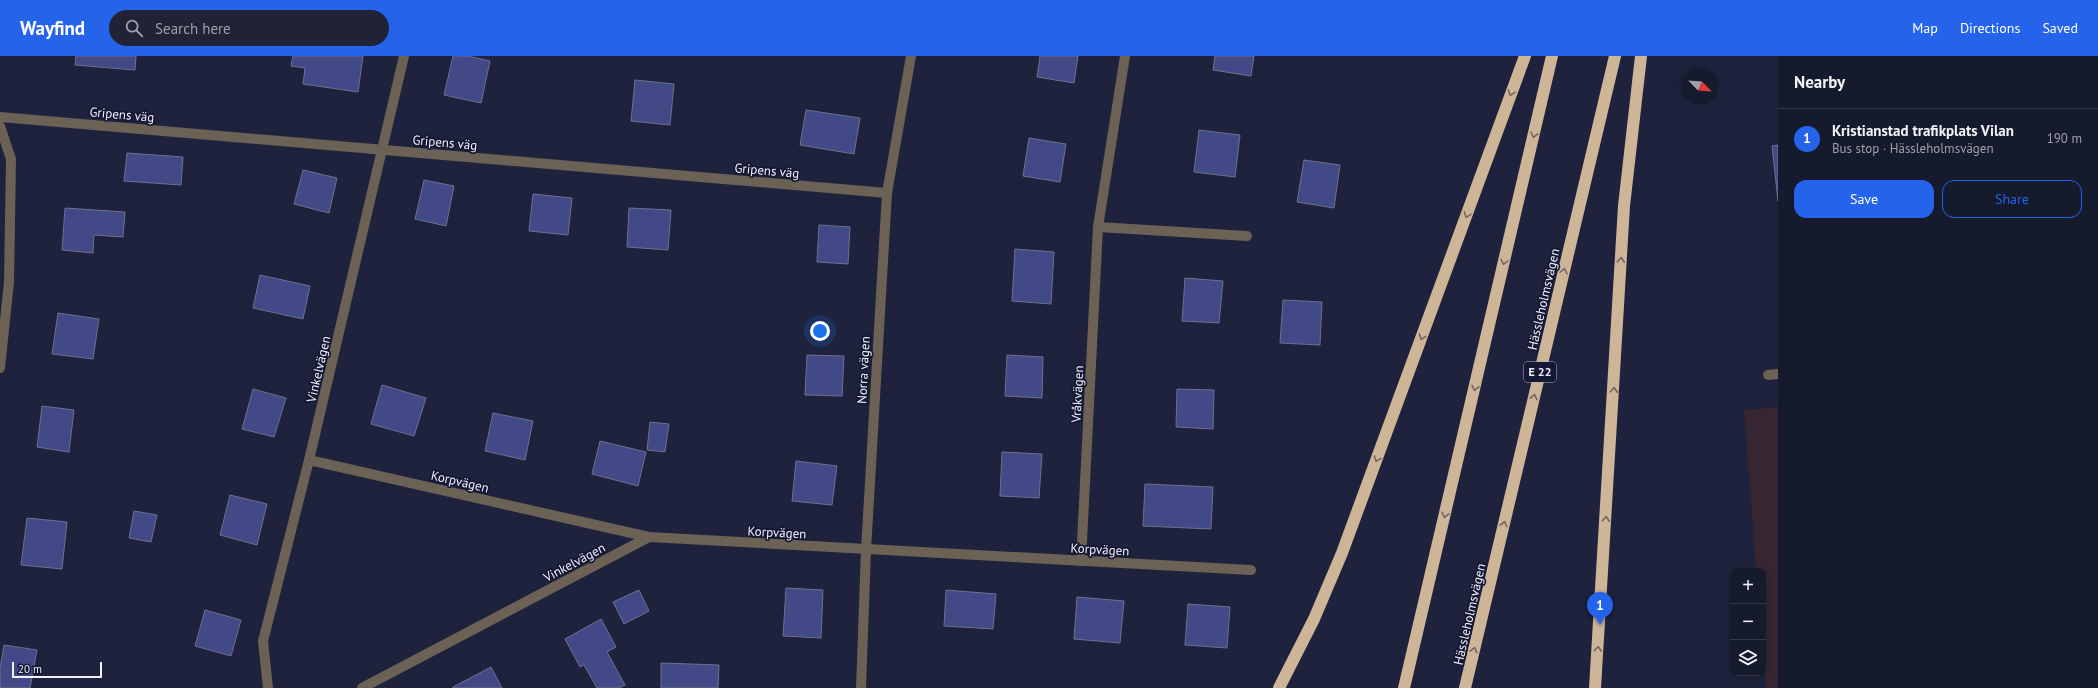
<!DOCTYPE html>
<html lang="en">
<head>
<meta charset="utf-8">
<style>
	:root { --surface:#161a2d; --page:#1f2335; --text:#f1f3f6; --muted:#9ea1aa; --line:#353849; --accent:#2563eb }
	body { margin:0; font-family:"PT Sans",sans-serif; background:var(--page); color:var(--text) }
	.controls { position:absolute; right:12px; bottom:12px; display:grid; overflow:hidden; border-radius:8px; box-shadow:0 2px 10px #0003 }
	.controls button { width:36px; height:36px; display:grid; place-items:center; padding:0; border:0; border-bottom:1px solid var(--line); background:var(--surface); color:var(--text); font:20px sans-serif }
	.compass { position:absolute; left:1682px; top:12px; width:36px; height:36px; border-radius:50%; background:var(--surface); box-shadow:0 2px 10px #0003; rotate:115deg }
	.scale { position:absolute; left:12px; bottom:10px; width:90px; box-sizing:border-box; padding-left:4px; border:2px solid #eff1fc; border-top:0; font-size:11px; line-height:14px; white-space:nowrap; color:#eff1fc; -webkit-text-stroke:3px #151832; paint-order:stroke }
	.you { position:absolute; left:820px; top:275px; width:14px; height:14px; margin:-10px; border:3px solid #fff; border-radius:50%; background:#1a73e8; box-shadow:0 0 0 6px #1a73e833 }
	.badge { display:grid; place-items:center; width:26px; height:26px; border-radius:50%; background:var(--accent); color:#fff; font-size:13px; font-weight:700 }
	.pin { position:absolute; translate:-50% -33px; filter:drop-shadow(0 1px 2px #0008) }
	.pin::after { content:''; position:absolute; top:21px; width:14px; height:12px; background:inherit; clip-path:polygon(0 0,100% 0,50% 100%) }
	.list { margin:0; padding:0; list-style:none }
	h2 { display:flex; justify-content:space-between; align-items:center; height:52px; margin:0; padding:0 16px; font-size:17px }
	h2 small { font-size:13px; font-weight:400; color:var(--muted) }
	.list li { display:grid; grid-template-columns:26px 1fr auto; gap:12px; align-items:center; box-sizing:border-box; height:60px; padding:0 16px; border-top:1px solid var(--line) }
	.list b { display:block; font-size:15px; white-space:nowrap }
	.list p { margin:0; font-size:13px; white-space:nowrap; color:var(--muted) }
	.list em { font-size:13px; font-style:normal; color:var(--muted) }
	.actions { display:flex; gap:8px; padding:12px 16px }
	.actions a { flex:1; padding:9px 0; border:1px solid var(--accent); border-radius:12px; text-align:center; font-size:14px; color:var(--accent) }
	.actions .main { background:var(--accent); color:#fff }
	.icon { flex:none; width:22px; height:22px; fill:none; stroke:currentColor; stroke-width:2; stroke-linecap:round; stroke-linejoin:round }
	.map { position:relative; flex:none; width:1778px; height:632px; overflow:hidden }
	header { display:flex; align-items:center; gap:24px; box-sizing:border-box; height:56px; padding:0 20px; background:var(--accent); color:#fff }
	header strong { font-size:19px }
	nav { display:flex; gap:22px; margin-inline-start:auto; font-size:14px }
	.search { width:280px; height:36px; background:var(--page); display:flex; align-items:center; gap:10px; box-sizing:border-box; padding:0 14px; border-radius:22px; color:var(--muted); font-size:15px }
	main { display:flex }
	aside { flex:1; background:var(--surface) }
	.map>svg:first-child { display:block }
	.industrial { fill:#352632 }
	.building { fill:#434886; stroke:#6c7191 }
	.lines { fill:none; stroke-linecap:round; stroke-linejoin:round }
	.minor { stroke:#6b6155; stroke-width:10 }
	.highway { stroke:#ceb597; stroke-width:12 }
	.oneway { stroke:#726664 }
	.labels { text-anchor:middle; stroke-width:3.5; stroke-linejoin:round; paint-order:stroke }
	.shield { fill:#151832; stroke:#aeb0bf; stroke-width:1 }
	.shield-label { font-size:12px; font-weight:bold; fill:#eff1fc }
	.street-label { font-size:13px; fill:#eff1fc; stroke:#151832 }
</style>
</head>
<body>
<header>
<strong>Wayfind</strong>
<div class="search"><svg class="icon" aria-label="search" viewBox="0 0 24 24"><circle cx="10" cy="10" r="6"/><path d="M15 15l6 6"/></svg>Search here</div>
<nav><a>Map</a><a>Directions</a><a>Saved</a></nav>
</header>
<main>
<div class="map">
<svg width="1778" height="632" viewBox="0 0 1778 632">
	<rect width="100%" height="100%" fill="#1e223c"/>
	<!-- industrial -->
	<path class="industrial" d="M 1778,351 L 1778,632 L 1766,632 L 1763,598 L 1763,515 L 1756,515 L 1744,354 Z"/>
	<!-- building -->
	<g class="building">
		<path d="M 76,0 L 136,0 L 135,14 L 75,9 Z"/>
		<path d="M 293,0 L 363,0 L 358,36 L 303,28 L 305,12 L 291,10 Z"/>
		<path d="M 453,0 L 468,0 L 490,5 L 481,47 L 444,39 Z"/>
		<path d="M 1040,0 L 1078,0 L 1074,27 L 1037,21 Z"/>
		<path d="M 1215,0 L 1254,0 L 1251,20 L 1213,14 Z"/>
		<path d="M 635,24 L 674,28 L 670,69 L 631,65 Z"/>
		<path d="M 806,54 L 860,62 L 854,98 L 800,89 Z"/>
		<path d="M 1199,74 L 1240,79 L 1235,121 L 1194,116 Z"/>
		<path d="M 1029,82 L 1066,88 L 1060,126 L 1023,120 Z"/>
		<path d="M 1778,89 L 1778,145 L 1772,90 Z"/>
		<path d="M 127,97 L 183,101 L 181,129 L 124,125 Z"/>
		<path d="M 1304,104 L 1340,109 L 1334,152 L 1297,146 Z"/>
		<path d="M 303,114 L 337,122 L 329,157 L 294,148 Z"/>
		<path d="M 424,124 L 454,130 L 446,170 L 415,163 Z"/>
		<path d="M 533,138 L 572,142 L 568,179 L 529,175 Z"/>
		<path d="M 65,152 L 125,156 L 123,181 L 94,179 L 93,197 L 62,194 Z"/>
		<path d="M 629,152 L 671,154 L 668,194 L 627,191 Z"/>
		<path d="M 819,169 L 850,171 L 848,208 L 817,206 Z"/>
		<path d="M 1015,193 L 1054,196 L 1051,248 L 1012,245 Z"/>
		<path d="M 260,219 L 310,230 L 303,263 L 253,252 Z"/>
		<path d="M 1185,222 L 1223,225 L 1219,267 L 1182,265 Z"/>
		<path d="M 1283,244 L 1322,246 L 1320,289 L 1280,287 Z"/>
		<path d="M 58,257 L 99,263 L 93,303 L 52,298 Z"/>
		<path d="M 807,299 L 844,300 L 842,340 L 805,339 Z"/>
		<path d="M 1007,299 L 1043,301 L 1042,342 L 1005,340 Z"/>
		<path d="M 382,329 L 426,342 L 414,380 L 371,368 Z"/>
		<path d="M 253,333 L 286,342 L 274,381 L 242,373 Z"/>
		<path d="M 1177,333 L 1214,334 L 1213,373 L 1176,371 Z"/>
		<path d="M 42,350 L 74,354 L 69,396 L 37,391 Z"/>
		<path d="M 493,357 L 533,365 L 525,404 L 485,395 Z"/>
		<path d="M 650,366 L 669,368 L 665,396 L 647,394 Z"/>
		<path d="M 600,385 L 646,396 L 638,430 L 592,418 Z"/>
		<path d="M 1002,396 L 1042,398 L 1039,442 L 1000,440 Z"/>
		<path d="M 796,405 L 837,410 L 832,449 L 792,445 Z"/>
		<path d="M 1145,428 L 1213,431 L 1211,473 L 1143,470 Z"/>
		<path d="M 230,439 L 267,448 L 257,489 L 220,479 Z"/>
		<path d="M 134,455 L 157,459 L 151,486 L 129,482 Z"/>
		<path d="M 27,462 L 67,466 L 62,513 L 21,509 Z"/>
		<path d="M 786,532 L 823,534 L 821,582 L 783,580 Z"/>
		<path d="M 639,534 L 649,555 L 624,568 L 613,546 Z"/>
		<path d="M 946,534 L 996,538 L 993,573 L 944,570 Z"/>
		<path d="M 1077,541 L 1124,545 L 1120,587 L 1074,583 Z"/>
		<path d="M 1188,548 L 1230,551 L 1227,592 L 1185,589 Z"/>
		<path d="M 205,554 L 241,564 L 231,600 L 195,590 Z"/>
		<path d="M 601,563 L 616,591 L 607,596 L 625,629 L 619,632 L 597,632 L 584,609 L 580,611 L 565,583 Z"/>
		<path d="M 4,589 L 37,594 L 30,632 L 0,632 L 0,612 Z"/>
		<path d="M 661,607 L 719,609 L 718,632 L 661,632 Z"/>
		<path d="M 491,611 L 502,632 L 453,632 L 453,631 Z"/>
	</g>
	<g class="lines">
		<!-- minor -->
		<g class="minor">
			<path d="M 0,61 L 887,137"/>
			<path d="M 0,70 L 11,103 L 9,226 L 0,312"/>
			<path d="M 1098,171 L 1247,180"/>
			<path d="M 1768,319 L 1778,318"/>
			<path d="M 309,404 L 649,481 L 1251,514"/>
			<path d="M 1081,505 L 1098,171 L 1125,0"/>
			<path d="M 268,632 L 263,585 L 309,404 L 404,0"/>
			<path d="M 362,632 L 649,481"/>
			<path d="M 861,632 L 866,494 L 887,137 L 911,0"/>
		</g>
		<!-- highway -->
		<g class="highway">
			<path d="M 1279,632 L 1314,563 L 1342,497 L 1525,0"/>
			<path d="M 1404,632 L 1552,0"/>
			<path d="M 1465,632 L 1615,0"/>
			<path d="M 1595,632 L 1624,150 L 1641,0"/>
		</g>
	</g>
	<!-- one-way arrows -->
	<defs><path id="oneway-chevron" d="M-2-3.5L2.5 0L-2 3.5" fill="none" stroke-width="1.6" stroke-linecap="round" stroke-linejoin="round"/></defs>
	<g class="oneway">
		<use href="#oneway-chevron" transform="translate(1511 37) rotate(110)"/>
		<use href="#oneway-chevron" transform="translate(1534 79) rotate(103)"/>
		<use href="#oneway-chevron" transform="translate(1467 159) rotate(110)"/>
		<use href="#oneway-chevron" transform="translate(1621 204) rotate(-87)"/>
		<use href="#oneway-chevron" transform="translate(1504 206) rotate(103)"/>
		<use href="#oneway-chevron" transform="translate(1564 215) rotate(-77)"/>
		<use href="#oneway-chevron" transform="translate(1422 281) rotate(110)"/>
		<use href="#oneway-chevron" transform="translate(1475 332) rotate(103)"/>
		<use href="#oneway-chevron" transform="translate(1614 334) rotate(-87)"/>
		<use href="#oneway-chevron" transform="translate(1534 341) rotate(-77)"/>
		<use href="#oneway-chevron" transform="translate(1377 403) rotate(110)"/>
		<use href="#oneway-chevron" transform="translate(1445 459) rotate(103)"/>
		<use href="#oneway-chevron" transform="translate(1606 463) rotate(-87)"/>
		<use href="#oneway-chevron" transform="translate(1504 468) rotate(-77)"/>
		<use href="#oneway-chevron" transform="translate(1598 593) rotate(-86)"/>
		<use href="#oneway-chevron" transform="translate(1474 594) rotate(-77)"/>
	</g>
	<g class="labels">
		<!-- shield labels -->
		<rect class="shield" x="1524" y="306" width="32" height="20" rx="3"/>
		<g class="shield-label">
			<text x="1540" y="320">E 22</text>
		</g>
		<!-- street labels -->
		<g class="street-label">
			<text transform="translate(122 58) rotate(5)" y="5">Gripens väg</text>
			<text transform="translate(445 86) rotate(5)" y="5">Gripens väg</text>
			<text transform="translate(767 114) rotate(5)" y="5">Gripens väg</text>
			<text transform="translate(1543 243) rotate(-77)" y="5">Hässleholmsvägen</text>
			<text transform="translate(318 313) rotate(-77)" y="5">Vinkelvägen</text>
			<text transform="translate(863 314) rotate(-87)" y="5">Norra vägen</text>
			<text transform="translate(1077 338) rotate(-87)" y="5">Vråkvägen</text>
			<text transform="translate(460 425) rotate(13)" y="5">Korpvägen</text>
			<text transform="translate(777 476) rotate(3)" y="5">Korpvägen</text>
			<text transform="translate(1100 493) rotate(3)" y="5">Korpvägen</text>
			<text transform="translate(574 506) rotate(-28)" y="5">Vinkelvägen</text>
			<text transform="translate(1469 558) rotate(-77)" y="5">Hässleholmsvägen</text>
		</g>
	</g>
</svg>
<div class="controls">
<button>+</button>
<button>−</button>
<button><svg class="icon" aria-label="layers" viewBox="0 0 24 24"><path d="M12 4l9 5-9 5-9-5zM3 14l9 5 9-5"/></svg></button>
</div>
<svg class="compass" viewBox="-18 -18 36 36"><path d="M0-13l5 13h-10z" fill="#e53935"/><path d="M0 13l5-13h-10z" fill="#9ea1aa"/></svg>
<div class="scale">20 m</div>
<div class="you"></div>
<div class="pin badge" style="left:1600px;top:569px">1</div>
</div>
<aside>
<h2>Nearby<small></small></h2>
<ul class="list">
<li><span class="badge">1</span><div><b>Kristianstad trafikplats Vilan</b><p>Bus stop · Hässleholmsvägen</p></div><em>190 m</em></li>
</ul>
<div class="actions"><a class="main">Save</a><a>Share</a></div>
</aside>
</main>
</body>
</html>
